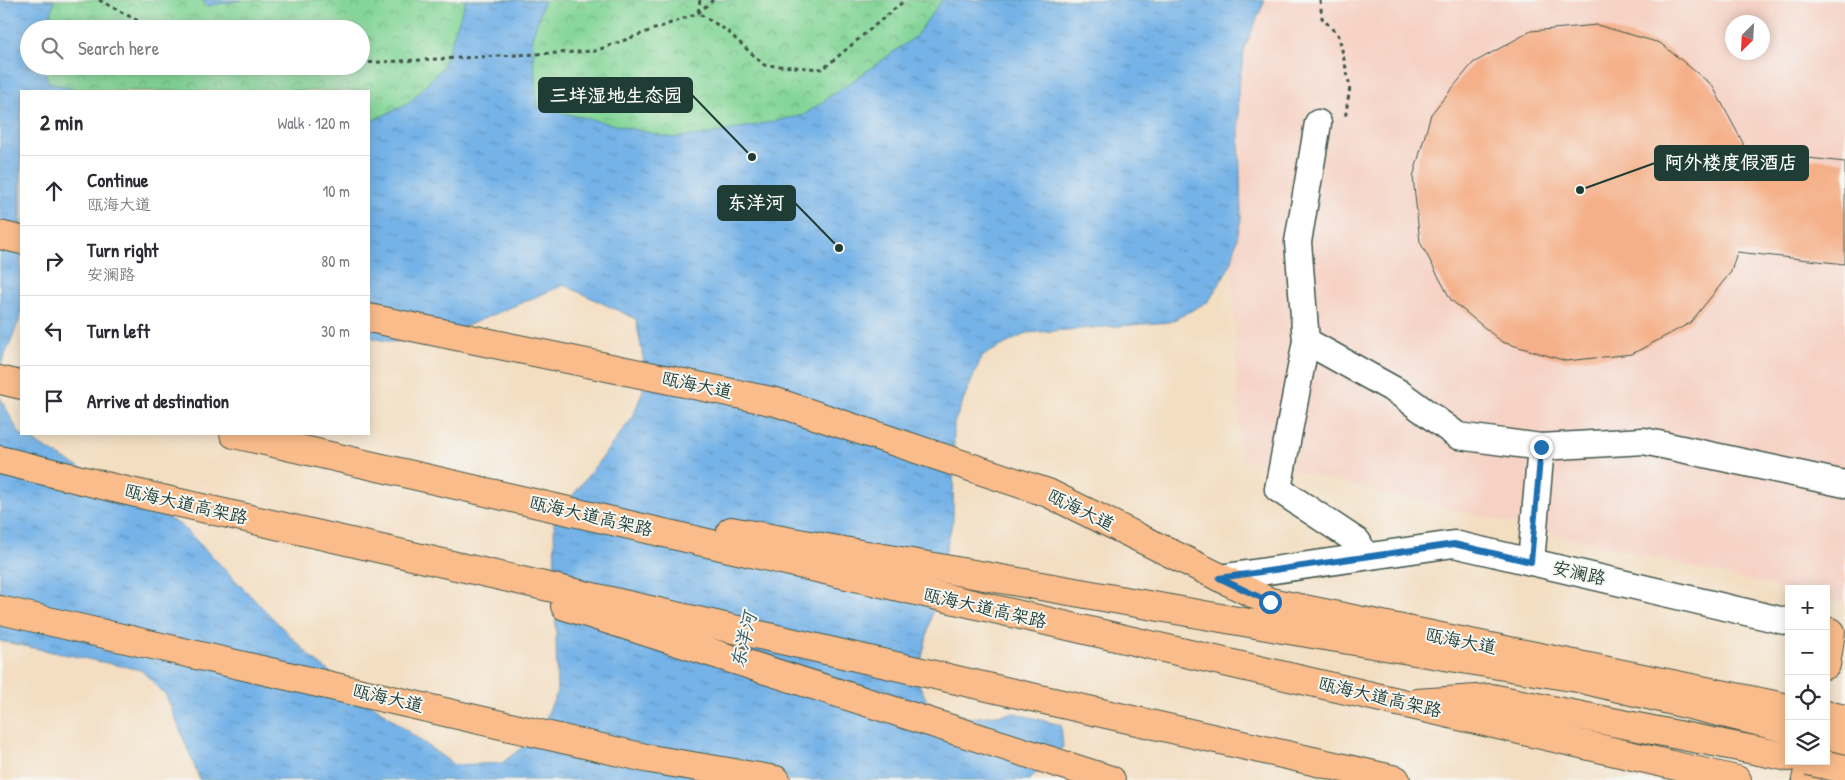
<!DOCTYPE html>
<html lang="en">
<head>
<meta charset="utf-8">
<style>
	:root { --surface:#fff; --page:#f7f7f7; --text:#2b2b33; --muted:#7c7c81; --line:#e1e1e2 }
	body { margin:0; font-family:"Patrick Hand","LXGW WenKai TC",sans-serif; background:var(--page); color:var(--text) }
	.controls { position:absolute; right:15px; bottom:15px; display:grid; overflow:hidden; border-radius:0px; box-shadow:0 2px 12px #0003 }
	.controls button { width:45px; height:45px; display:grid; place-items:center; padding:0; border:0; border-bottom:1px solid var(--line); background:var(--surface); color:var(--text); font:25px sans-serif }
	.compass { position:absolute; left:1725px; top:15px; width:45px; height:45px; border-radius:50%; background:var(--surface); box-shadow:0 2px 12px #0003; rotate:204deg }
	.stop { position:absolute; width:15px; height:15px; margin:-11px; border:4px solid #1f6fb2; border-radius:50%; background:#fff }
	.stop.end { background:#1f6fb2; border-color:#fff; box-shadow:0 1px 5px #0008 }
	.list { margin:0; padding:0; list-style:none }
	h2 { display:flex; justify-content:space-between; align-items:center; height:65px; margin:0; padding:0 20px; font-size:21px }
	h2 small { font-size:16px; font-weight:400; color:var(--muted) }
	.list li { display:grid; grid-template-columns:32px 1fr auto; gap:15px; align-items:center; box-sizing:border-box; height:70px; padding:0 20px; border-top:1px solid var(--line) }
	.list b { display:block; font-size:19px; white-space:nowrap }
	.list p { margin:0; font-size:16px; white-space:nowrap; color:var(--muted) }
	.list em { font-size:16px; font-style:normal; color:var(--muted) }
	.icon { flex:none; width:28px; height:28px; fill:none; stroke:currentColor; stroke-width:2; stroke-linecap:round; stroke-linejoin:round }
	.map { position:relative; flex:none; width:1845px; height:780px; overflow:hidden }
	.search { position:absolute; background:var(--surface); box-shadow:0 2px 12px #0003; left:20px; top:20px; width:350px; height:55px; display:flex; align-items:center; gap:12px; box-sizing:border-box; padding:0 18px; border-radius:28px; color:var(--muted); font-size:19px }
	.panel { position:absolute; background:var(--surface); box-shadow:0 2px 12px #0003; left:20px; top:90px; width:350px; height:345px; border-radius:0px }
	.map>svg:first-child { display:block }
	.built { fill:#f6d2c4; fill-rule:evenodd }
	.park { fill:url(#park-crowns); stroke:#528a66; fill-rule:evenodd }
	.water { fill:url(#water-ripples); stroke:#4a788e }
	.building { fill:#f5b089 }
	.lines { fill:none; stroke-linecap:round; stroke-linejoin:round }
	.minor-casing { stroke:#3f5549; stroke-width:29 }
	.major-casing { stroke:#3f5549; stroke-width:30 }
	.highway-casing { stroke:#3f5549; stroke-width:30 }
	.path { stroke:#3f5549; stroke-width:3; stroke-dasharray:4 4; stroke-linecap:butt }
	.minor { stroke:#fff; stroke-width:26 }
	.major { stroke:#fabc8b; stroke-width:28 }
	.highway { stroke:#fabc8b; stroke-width:28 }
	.major-bridge-casing { stroke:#3f5549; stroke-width:30; stroke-linecap:butt }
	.major-bridge { stroke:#fabc8b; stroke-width:28 }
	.route { stroke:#1f6fb2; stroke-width:6 }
	.labels { text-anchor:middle; stroke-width:4; stroke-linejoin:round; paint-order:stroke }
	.street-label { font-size:18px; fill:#1f3d34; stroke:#f6f6f2 }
	.water-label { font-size:19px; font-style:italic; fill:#345a61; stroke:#f6f6f2 }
	.leader { fill:none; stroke:#1f3d34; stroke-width:2 }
	.callout-dot { fill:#1f3d34; stroke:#f6f6f2; stroke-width:2 }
	.callout { fill:#1f3d34; stroke:#1f3d34; stroke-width:2 }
	.callout-label { font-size:19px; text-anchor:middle; font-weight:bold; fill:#fff }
</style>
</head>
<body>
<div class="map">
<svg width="1845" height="780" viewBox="0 0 1845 780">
	<defs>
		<pattern id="park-crowns" width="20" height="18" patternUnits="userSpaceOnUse" patternTransform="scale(1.25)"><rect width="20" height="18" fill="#84d698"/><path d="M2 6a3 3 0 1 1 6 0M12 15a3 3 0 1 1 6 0" fill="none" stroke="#6baf7d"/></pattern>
		<pattern id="water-ripples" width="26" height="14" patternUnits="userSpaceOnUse" patternTransform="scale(1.25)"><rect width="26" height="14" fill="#75b2e7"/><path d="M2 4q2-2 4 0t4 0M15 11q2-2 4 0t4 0" fill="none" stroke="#5f92bc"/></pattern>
	</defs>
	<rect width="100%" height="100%" fill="#f6f6f2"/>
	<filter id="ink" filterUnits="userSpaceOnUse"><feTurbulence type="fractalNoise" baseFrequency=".02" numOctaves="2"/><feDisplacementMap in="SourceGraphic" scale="10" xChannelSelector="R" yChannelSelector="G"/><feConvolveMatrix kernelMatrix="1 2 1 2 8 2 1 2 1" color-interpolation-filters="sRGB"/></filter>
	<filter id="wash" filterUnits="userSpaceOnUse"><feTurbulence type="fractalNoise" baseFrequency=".0096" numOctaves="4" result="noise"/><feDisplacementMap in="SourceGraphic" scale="20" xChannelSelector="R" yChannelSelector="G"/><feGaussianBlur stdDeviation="1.12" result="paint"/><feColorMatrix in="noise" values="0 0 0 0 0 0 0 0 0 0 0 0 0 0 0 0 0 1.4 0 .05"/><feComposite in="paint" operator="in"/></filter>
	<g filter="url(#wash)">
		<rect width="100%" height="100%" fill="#f3dec2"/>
		<!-- built -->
		<path class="built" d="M 1265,0 L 1845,0 L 1845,603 L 1826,599 L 1826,589 L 1789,590 L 1240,458 L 1232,262 L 1241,219 L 1238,89 L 1245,47 ZM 1732,22 L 1762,22 L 1762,52 L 1732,52 Z"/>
		<!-- park -->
		<path class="park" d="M 0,0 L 1255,0 L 1005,328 L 369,194 L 369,91 L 21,91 ZM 29,29 L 361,29 L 361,66 L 29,66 Z"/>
		<!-- water -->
		<g class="water">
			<path d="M 0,0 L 54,0 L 48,29 L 29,29 L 29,66 L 44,66 L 48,82 L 80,91 L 21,91 L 21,316 L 0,367 Z"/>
			<path d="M 203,0 L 243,0 L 206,6 Z"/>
			<path d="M 466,0 L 544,0 L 532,38 L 537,107 L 672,138 L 717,133 L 804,115 L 915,37 L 942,0 L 1265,0 L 1245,47 L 1238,89 L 1241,219 L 1232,262 L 1209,301 L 1170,322 L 1027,333 L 982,356 L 954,423 L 953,519 L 917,680 L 927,701 L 947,711 L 970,718 L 1014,713 L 1061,725 L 1063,747 L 1029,780 L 200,780 L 166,695 L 141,670 L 0,641 L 0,397 L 19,433 L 182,526 L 314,660 L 413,735 L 454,765 L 502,763 L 538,735 L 557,693 L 554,520 L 633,417 L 647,379 L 636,319 L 564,285 L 433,340 L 390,342 L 369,337 L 369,122 L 408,104 L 442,68 Z"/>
		</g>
		<g id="blocks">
			<!-- building -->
			<path class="building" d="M 1597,25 L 1660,43 L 1712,85 L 1743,143 L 1744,151 L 1845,162 L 1845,264 L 1737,252 L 1731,272 L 1690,323 L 1632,354 L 1566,361 L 1502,342 L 1451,300 L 1420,242 L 1413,177 L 1431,114 L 1473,63 L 1531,31 Z"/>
		</g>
	</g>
	<g filter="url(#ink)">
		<use href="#blocks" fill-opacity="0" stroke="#3f5549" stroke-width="1"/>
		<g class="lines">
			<!-- minor casing -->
			<g class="minor-casing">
				<g id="minor">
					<path d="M 1318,123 L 1298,242 L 1306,341 L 1278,489 L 1358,542 L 1365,556"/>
					<path d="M 1306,341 L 1398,392 L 1458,436 L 1541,447 L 1644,441 L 1845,484"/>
					<path d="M 1531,562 L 1541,447"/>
					<path d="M 1219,578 L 1454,544 L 1789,622"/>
				</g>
			</g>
			<!-- major casing -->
			<g class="major-casing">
				<g id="major">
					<path d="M 0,235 L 21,240"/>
					<path d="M 369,318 L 776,402 L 1048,493 L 1270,602 L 1789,708"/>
					<path d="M 0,610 L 650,759 L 776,780"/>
					<path d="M 1826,665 L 1831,632"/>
					<path d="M 1416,703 L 1491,698 L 1789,757"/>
					<path d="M 1826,715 L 1845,719"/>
					<path d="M 1806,780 L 1810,761"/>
				</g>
			</g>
			<!-- highway casing -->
			<g class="highway-casing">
				<g id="highway">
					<path d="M 0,380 L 21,385"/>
					<path d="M 234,434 L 1737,780"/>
					<path d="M 0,460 L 114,488 L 1396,780"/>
					<path d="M 731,531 L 1283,629 L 1577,678 L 1789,729"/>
					<path d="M 565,606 L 1111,780"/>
					<path d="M 1826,737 L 1845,742"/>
				</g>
			</g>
			<!-- path -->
			<g class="path">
				<path d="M 99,0 L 140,22 L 156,29"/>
				<path d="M 700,0 L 698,13 L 726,30 L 764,65 L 823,69 L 905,0"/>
				<path d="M 1320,0 L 1322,18 L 1339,36 L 1350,87 L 1345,119"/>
				<path d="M 361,63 L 595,51 L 698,13 L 713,0"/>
			</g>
			<!-- minor -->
			<use href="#minor" class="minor"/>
			<!-- major -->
			<use href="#major" class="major"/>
			<!-- highway -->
			<use href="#highway" class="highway"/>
			<!-- major-bridge casing -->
			<g class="major-bridge-casing">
				<path id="major-bridge" d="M 1808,761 L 1845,769"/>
			</g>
			<!-- major-bridge -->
			<use href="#major-bridge" class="major-bridge"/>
		</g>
	</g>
	<g class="lines" filter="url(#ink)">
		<!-- route -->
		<path class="route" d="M 1270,602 L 1219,578 L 1454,544 L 1531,562 L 1541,447"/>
	</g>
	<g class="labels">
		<!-- street labels -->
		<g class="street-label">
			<text transform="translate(697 385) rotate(12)" y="6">瓯海大道</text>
			<text transform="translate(186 504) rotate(13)" y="6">瓯海大道高架路</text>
			<text transform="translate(1081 510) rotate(26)" y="6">瓯海大道</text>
			<text transform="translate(591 516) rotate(13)" y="6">瓯海大道高架路</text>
			<text transform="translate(1579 573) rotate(13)" y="6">安澜路</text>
			<text transform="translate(985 608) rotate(13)" y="6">瓯海大道高架路</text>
			<text transform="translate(1461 641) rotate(11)" y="6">瓯海大道</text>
			<text transform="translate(1380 697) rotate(13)" y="6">瓯海大道高架路</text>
			<text transform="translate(388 698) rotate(13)" y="6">瓯海大道</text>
		</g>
		<!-- water labels -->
		<g class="water-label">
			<text transform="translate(743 640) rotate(-76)" y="7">东洋河</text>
		</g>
	</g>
	<!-- callouts -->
	<path class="leader" d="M752 157L692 95M1580 190L1655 163M839 248L795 203"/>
	<g class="callout-dot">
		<circle cx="752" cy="157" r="5"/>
		<circle cx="1580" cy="190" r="5"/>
		<circle cx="839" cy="248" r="5"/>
	</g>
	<g class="callout">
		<rect x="539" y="78" width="153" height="34" rx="5"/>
		<rect x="1655" y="146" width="153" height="34" rx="5"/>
		<rect x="718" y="186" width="77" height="34" rx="5"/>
	</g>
	<g class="callout-label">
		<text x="616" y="102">三垟湿地生态园</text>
		<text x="1731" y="169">阿外楼度假酒店</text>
		<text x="756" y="209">东洋河</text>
	</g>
</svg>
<div class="controls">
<button>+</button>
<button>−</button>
<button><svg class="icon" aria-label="locate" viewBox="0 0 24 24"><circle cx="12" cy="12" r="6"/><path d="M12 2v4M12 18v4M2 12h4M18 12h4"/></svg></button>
<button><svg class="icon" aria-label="layers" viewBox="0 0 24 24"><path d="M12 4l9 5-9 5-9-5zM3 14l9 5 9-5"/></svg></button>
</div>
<svg class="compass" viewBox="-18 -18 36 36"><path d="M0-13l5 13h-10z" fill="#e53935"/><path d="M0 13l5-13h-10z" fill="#7c7c81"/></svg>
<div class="stop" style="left:1270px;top:602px"></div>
<div class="stop end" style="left:1541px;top:447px"></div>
<div class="search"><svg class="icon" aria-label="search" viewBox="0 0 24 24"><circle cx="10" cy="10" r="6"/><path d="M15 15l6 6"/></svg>Search here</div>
<section class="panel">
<h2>2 min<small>Walk · 120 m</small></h2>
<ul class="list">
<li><svg class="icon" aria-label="ahead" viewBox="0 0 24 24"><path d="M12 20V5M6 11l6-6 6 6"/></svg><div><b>Continue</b><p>瓯海大道</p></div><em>10 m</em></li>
<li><svg class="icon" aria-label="right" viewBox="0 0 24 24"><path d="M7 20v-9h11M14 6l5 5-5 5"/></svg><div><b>Turn right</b><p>安澜路</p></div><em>80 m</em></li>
<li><svg class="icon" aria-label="left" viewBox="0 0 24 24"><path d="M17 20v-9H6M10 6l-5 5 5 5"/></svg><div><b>Turn left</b></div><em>30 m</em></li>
<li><svg class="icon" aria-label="arrive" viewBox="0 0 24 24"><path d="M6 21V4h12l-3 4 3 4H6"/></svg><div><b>Arrive at destination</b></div></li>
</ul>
</section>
</div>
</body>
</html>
